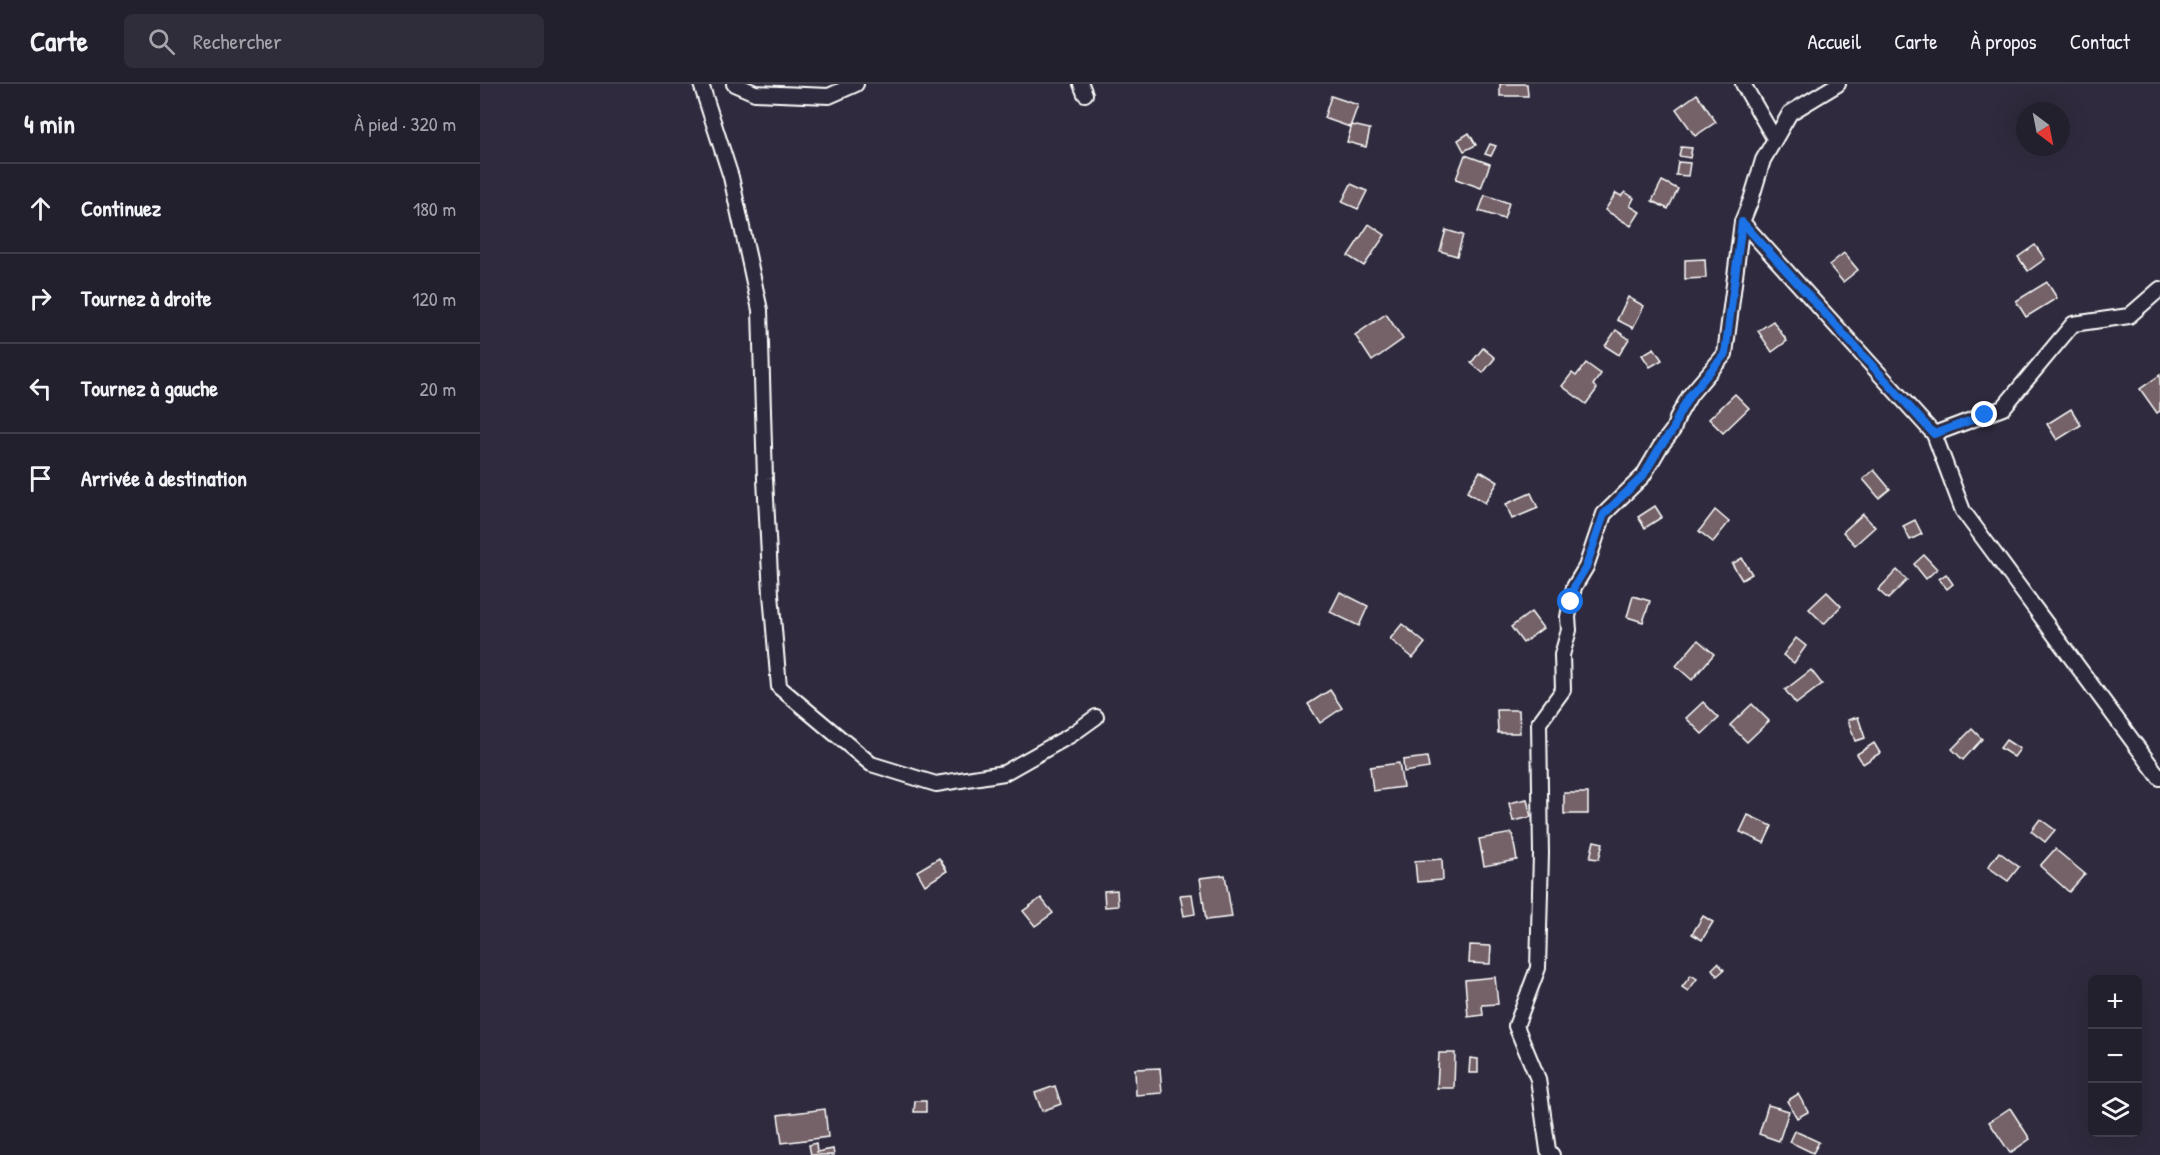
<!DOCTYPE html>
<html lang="fr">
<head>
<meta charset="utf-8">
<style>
	:root { --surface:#23202e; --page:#2f2d3a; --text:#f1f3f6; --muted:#a3a3aa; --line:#403e4a }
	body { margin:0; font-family:"Patrick Hand",sans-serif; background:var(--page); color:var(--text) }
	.controls { position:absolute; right:18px; bottom:18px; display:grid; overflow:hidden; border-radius:9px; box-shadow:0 6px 24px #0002 }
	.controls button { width:54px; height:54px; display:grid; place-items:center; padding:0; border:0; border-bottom:2px solid var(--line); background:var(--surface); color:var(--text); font:30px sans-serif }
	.compass { position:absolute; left:1536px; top:18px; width:54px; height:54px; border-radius:50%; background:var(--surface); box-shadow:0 6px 24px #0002; rotate:148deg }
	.stop { position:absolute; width:18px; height:18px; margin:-14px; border:4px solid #1a73e8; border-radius:50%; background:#fff }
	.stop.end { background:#1a73e8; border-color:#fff; box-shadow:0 2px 6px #0008 }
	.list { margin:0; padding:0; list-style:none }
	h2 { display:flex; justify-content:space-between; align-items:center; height:78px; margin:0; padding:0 24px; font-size:26px }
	h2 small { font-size:20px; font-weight:400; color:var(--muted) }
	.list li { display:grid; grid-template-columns:39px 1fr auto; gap:18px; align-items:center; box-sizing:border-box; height:90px; padding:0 24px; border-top:2px solid var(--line) }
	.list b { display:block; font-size:22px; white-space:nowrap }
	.list em { font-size:20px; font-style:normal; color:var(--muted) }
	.icon { flex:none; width:33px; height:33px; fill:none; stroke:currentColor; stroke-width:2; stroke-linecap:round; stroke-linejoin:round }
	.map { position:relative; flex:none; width:1680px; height:1071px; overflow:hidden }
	header { display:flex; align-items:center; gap:36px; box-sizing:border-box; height:84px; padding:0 30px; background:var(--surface); border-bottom:2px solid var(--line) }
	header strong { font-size:28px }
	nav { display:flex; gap:33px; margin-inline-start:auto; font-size:21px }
	.search { width:420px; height:54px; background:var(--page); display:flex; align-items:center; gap:15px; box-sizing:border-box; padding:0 21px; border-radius:9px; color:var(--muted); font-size:22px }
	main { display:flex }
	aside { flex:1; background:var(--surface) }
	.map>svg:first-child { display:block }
	.building { fill:#756269; stroke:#fff; stroke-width:1.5 }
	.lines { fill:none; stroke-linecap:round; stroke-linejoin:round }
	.street-casing { stroke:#fff; stroke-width:18 }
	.street { stroke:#2f2a3d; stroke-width:14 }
	.route { stroke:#1a73e8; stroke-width:8 }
</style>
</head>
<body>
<header>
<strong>Carte</strong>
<div class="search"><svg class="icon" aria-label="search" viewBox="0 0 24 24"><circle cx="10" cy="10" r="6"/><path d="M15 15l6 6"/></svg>Rechercher</div>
<nav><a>Accueil</a><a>Carte</a><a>À propos</a><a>Contact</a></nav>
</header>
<main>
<aside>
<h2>4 min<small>À pied · 320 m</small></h2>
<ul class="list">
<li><svg class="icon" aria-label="ahead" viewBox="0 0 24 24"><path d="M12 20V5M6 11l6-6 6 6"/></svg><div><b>Continuez</b></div><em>180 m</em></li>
<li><svg class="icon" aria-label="right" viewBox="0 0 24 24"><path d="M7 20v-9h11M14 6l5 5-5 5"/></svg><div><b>Tournez à droite</b></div><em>120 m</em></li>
<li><svg class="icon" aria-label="left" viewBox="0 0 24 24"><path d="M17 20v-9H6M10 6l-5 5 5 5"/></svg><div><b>Tournez à gauche</b></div><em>20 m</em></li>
<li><svg class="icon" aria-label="arrive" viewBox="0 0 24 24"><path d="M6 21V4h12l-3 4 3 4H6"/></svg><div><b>Arrivée à destination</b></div></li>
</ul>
</aside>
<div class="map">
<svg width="1680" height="1071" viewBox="0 0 1680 1071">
	<rect width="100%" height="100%" fill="#2f2a3d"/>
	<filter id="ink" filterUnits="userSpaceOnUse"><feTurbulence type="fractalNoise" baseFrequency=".0167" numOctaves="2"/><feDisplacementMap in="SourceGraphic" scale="12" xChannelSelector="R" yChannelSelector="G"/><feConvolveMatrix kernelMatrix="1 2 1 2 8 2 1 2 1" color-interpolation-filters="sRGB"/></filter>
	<g filter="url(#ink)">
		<!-- building -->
		<g class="building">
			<path d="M 1020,0 L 1047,0 L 1048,12 L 1020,12 Z"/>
			<path d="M 1217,10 L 1236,38 L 1215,52 L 1196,25 Z"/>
			<path d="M 851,12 L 878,21 L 870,43 L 844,34 Z"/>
			<path d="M 872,41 L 890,45 L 886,63 L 867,58 Z"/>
			<path d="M 989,49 L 996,61 L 984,67 L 978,56 Z"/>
			<path d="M 1010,60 L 1016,62 L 1011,72 L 1005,70 Z"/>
			<path d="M 1201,63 L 1212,64 L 1210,74 L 1199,72 Z"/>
			<path d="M 985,71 L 1010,80 L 1001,104 L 976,95 Z"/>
			<path d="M 1198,78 L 1210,79 L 1208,92 L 1196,91 Z"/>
			<path d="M 1182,97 L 1198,105 L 1188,125 L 1172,117 Z"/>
			<path d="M 871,100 L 887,107 L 878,125 L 862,118 Z"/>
			<path d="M 1145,108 L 1154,114 L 1150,122 L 1160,128 L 1151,142 L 1125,126 L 1136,109 L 1141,112 Z"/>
			<path d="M 1005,111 L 1029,119 L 1024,135 L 999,127 Z"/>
			<path d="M 889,140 L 905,151 L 884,182 L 868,172 Z"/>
			<path d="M 966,146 L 983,151 L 977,172 L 960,167 Z"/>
			<path d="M 1555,161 L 1565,175 L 1548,187 L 1538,173 Z"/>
			<path d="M 1364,169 L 1378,186 L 1363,198 L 1349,181 Z"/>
			<path d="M 1225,175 L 1226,194 L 1205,195 L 1205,176 Z"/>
			<path d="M 1567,198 L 1577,214 L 1546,233 L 1536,217 Z"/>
			<path d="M 1148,213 L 1164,222 L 1153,244 L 1137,236 Z"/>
			<path d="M 906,230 L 923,255 L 892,277 L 875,251 Z"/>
			<path d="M 1293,237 L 1307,257 L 1292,268 L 1278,247 Z"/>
			<path d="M 1136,246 L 1149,255 L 1139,271 L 1125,262 Z"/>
			<path d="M 1003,264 L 1015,274 L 1003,289 L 991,279 Z"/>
			<path d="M 1174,264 L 1182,276 L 1170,283 L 1162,271 Z"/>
			<path d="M 1106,279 L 1121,290 L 1113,301 L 1117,305 L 1106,320 L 1082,302 L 1092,289 L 1096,292 Z"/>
			<path d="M 1680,291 L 1680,327 L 1677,329 L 1660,305 Z"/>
			<path d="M 1255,310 L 1269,324 L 1243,349 L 1229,335 Z"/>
			<path d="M 1591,325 L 1601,341 L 1577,356 L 1567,340 Z"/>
			<path d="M 1394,386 L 1410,405 L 1399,414 L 1383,395 Z"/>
			<path d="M 1000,387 L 1018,398 L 1005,419 L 987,408 Z"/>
			<path d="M 1051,409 L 1058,424 L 1032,435 L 1026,420 Z"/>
			<path d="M 1175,422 L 1182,433 L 1165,444 L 1158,433 Z"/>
			<path d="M 1235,426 L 1249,438 L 1233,458 L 1219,447 Z"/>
			<path d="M 1383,430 L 1395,443 L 1375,461 L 1363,448 Z"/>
			<path d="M 1435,436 L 1442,450 L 1430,456 L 1423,442 Z"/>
			<path d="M 1444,471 L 1457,485 L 1446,495 L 1434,480 Z"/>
			<path d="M 1262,474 L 1272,490 L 1262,496 L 1252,480 Z"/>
			<path d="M 1417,486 L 1427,496 L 1408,515 L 1398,506 Z"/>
			<path d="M 1466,490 L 1473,500 L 1467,505 L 1459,495 Z"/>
			<path d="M 860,508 L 888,522 L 879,542 L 850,528 Z"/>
			<path d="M 1347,508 L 1361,522 L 1344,540 L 1329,525 Z"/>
			<path d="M 1153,512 L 1170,517 L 1163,538 L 1147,533 Z"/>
			<path d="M 1051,528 L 1063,544 L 1043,559 L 1031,543 Z"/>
			<path d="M 922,540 L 945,559 L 933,574 L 910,555 Z"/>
			<path d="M 1316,554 L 1326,562 L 1314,579 L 1303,571 Z"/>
			<path d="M 1218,556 L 1234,570 L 1212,596 L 1196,582 Z"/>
			<path d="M 1331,586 L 1342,600 L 1316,620 L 1305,606 Z"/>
			<path d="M 850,606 L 862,624 L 840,639 L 828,620 Z"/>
			<path d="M 1223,618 L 1239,634 L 1222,650 L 1206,634 Z"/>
			<path d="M 1272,620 L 1289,637 L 1267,658 L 1250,641 Z"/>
			<path d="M 1017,626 L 1039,626 L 1040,649 L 1018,649 Z"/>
			<path d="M 1378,633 L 1385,654 L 1375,657 L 1368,636 Z"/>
			<path d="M 1492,645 L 1502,655 L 1483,676 L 1472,665 Z"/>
			<path d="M 1526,656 L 1540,665 L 1534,673 L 1520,664 Z"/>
			<path d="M 1394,659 L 1400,669 L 1383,680 L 1377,670 Z"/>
			<path d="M 947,673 L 949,684 L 924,688 L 923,676 Z"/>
			<path d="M 919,679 L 923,703 L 893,707 L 890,683 Z"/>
			<rect x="1084" y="709" width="24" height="21"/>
			<path d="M 1047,715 L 1051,733 L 1033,737 L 1029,719 Z"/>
			<path d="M 1268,731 L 1292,742 L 1284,759 L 1260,748 Z"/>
			<path d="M 1560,735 L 1575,746 L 1565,758 L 1551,747 Z"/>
			<path d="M 1032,749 L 1037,776 L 1004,782 L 999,755 Z"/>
			<path d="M 1114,757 L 1123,759 L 1119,775 L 1110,774 Z"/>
			<path d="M 1575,765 L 1605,790 L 1589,808 L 1560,782 Z"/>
			<path d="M 1519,768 L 1539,783 L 1528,797 L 1508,783 Z"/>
			<path d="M 459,774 L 467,787 L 445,801 L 437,787 Z"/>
			<path d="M 962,775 L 963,796 L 937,798 L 935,777 Z"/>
			<path d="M 745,791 L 752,833 L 726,836 L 720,794 Z"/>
			<path d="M 637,806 L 638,822 L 625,823 L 624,807 Z"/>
			<path d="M 712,810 L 715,830 L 704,832 L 700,811 Z"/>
			<path d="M 561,814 L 573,829 L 555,842 L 543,827 Z"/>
			<path d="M 1223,832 L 1233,838 L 1222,856 L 1212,850 Z"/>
			<path d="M 990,861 L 1011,862 L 1010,880 L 989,879 Z"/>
			<path d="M 1238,879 L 1244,886 L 1237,892 L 1232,885 Z"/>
			<path d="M 1211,891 L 1217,895 L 1208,907 L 1202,903 Z"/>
			<path d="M 1015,893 L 1018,920 L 1002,921 L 1003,931 L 988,933 L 985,896 Z"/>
			<path d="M 959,969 L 975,969 L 974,1004 L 957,1004 Z"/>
			<path d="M 990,974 L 998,975 L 998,989 L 989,989 Z"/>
			<path d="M 680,984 L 682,1009 L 656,1011 L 655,985 Z"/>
			<path d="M 575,1002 L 581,1020 L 562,1027 L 555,1009 Z"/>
			<path d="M 1318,1010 L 1328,1028 L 1317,1034 L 1307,1017 Z"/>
			<path d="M 435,1017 L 446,1017 L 446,1028 L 434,1028 Z"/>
			<path d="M 1288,1021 L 1309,1027 L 1299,1057 L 1279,1050 Z"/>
			<path d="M 1530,1024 L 1550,1055 L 1530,1069 L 1509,1038 Z"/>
			<path d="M 345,1025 L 348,1053 L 302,1059 L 298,1031 Z"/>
			<path d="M 1315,1047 L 1339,1058 L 1333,1069 L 1310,1058 Z"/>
			<path d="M 336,1059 L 337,1068 L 353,1065 L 354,1071 L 331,1071 L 329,1061 Z"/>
		</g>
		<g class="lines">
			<!-- street casing -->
			<g class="street-casing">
				<g id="street">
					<path d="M 221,0 L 251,93 L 280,226 L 285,395 L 291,510 L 299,603 L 391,680 L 456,700 L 524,689 L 591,651 L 616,633"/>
					<path d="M 254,0 L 275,9 L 349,12 L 376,0"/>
					<path d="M 601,0 L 605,10"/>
					<path d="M 1263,0 L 1294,54"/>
					<path d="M 1262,138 L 1454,350 L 1483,427 L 1680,694"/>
					<path d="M 1454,350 L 1523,324 L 1593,240 L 1649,232 L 1680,205"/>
					<path d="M 1072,1071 L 1068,1066 L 1058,995 L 1036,942 L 1058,884 L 1061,770 L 1059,639 L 1083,606 L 1082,571 L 1089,546 L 1088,533 L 1094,503 L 1106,483 L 1124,430 L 1163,392 L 1180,363 L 1193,346 L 1198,332 L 1210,311 L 1245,270 L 1262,138 L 1271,116 L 1283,76 L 1310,29 L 1358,0"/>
				</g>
			</g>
			<!-- street -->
			<use href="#street" class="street"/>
		</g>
	</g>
	<g class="lines" filter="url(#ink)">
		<!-- route -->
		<path class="route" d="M 1091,518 L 1094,503 L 1106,483 L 1124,430 L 1163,392 L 1180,363 L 1193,346 L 1198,332 L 1210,311 L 1245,270 L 1262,138 L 1454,350 L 1505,331"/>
	</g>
</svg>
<div class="controls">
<button>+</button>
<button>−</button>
<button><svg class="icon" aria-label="layers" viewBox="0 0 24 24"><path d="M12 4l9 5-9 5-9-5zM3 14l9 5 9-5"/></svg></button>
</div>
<svg class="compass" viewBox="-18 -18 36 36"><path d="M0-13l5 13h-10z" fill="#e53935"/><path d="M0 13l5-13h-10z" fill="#a3a3aa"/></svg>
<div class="stop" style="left:1091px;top:518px"></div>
<div class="stop end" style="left:1505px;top:331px"></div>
</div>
</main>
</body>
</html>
